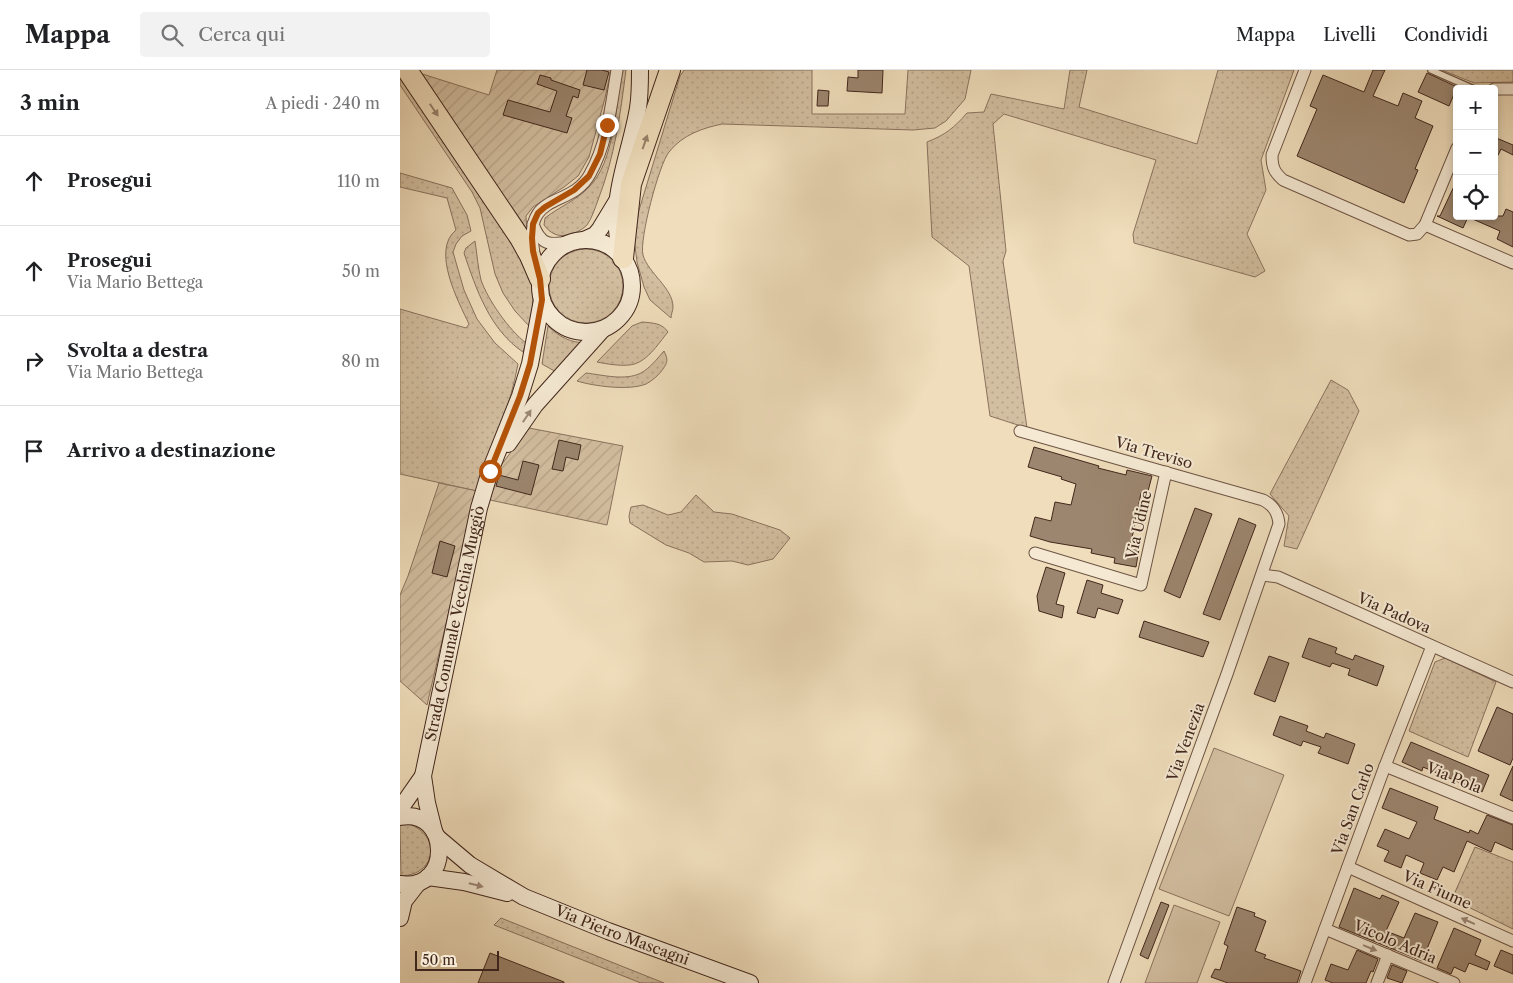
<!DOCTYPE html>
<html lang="it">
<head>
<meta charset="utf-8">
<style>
	:root { --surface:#fff; --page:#f2f2f2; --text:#202124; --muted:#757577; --line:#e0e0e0 }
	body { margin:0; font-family:"Libre Caslon Text",serif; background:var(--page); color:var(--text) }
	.controls { position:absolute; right:15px; top:15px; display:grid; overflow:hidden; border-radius:5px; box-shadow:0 2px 8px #0003 }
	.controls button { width:45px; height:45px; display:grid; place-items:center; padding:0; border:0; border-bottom:1px solid var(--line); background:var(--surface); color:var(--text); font:25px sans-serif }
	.scale { position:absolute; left:15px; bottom:12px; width:84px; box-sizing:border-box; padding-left:5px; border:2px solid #42271c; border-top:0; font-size:14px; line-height:18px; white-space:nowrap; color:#42271c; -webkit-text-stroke:4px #f5e9d3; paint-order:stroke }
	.stop { position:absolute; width:15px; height:15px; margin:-11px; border:4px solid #b45309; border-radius:50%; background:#fff }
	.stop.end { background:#b45309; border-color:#fff; box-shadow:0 1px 5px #0008 }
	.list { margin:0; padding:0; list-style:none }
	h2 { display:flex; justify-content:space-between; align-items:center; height:65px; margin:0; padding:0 20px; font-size:21px }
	h2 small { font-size:16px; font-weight:400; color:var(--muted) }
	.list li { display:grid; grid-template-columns:32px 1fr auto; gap:15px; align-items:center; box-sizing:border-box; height:90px; padding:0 20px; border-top:1px solid var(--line) }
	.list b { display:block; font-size:19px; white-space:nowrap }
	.list p { margin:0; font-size:16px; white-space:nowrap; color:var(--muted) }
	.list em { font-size:16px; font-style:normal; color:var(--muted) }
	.icon { flex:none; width:28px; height:28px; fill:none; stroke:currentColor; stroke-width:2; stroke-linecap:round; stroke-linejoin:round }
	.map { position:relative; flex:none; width:1113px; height:913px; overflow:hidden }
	header { display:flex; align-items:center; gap:30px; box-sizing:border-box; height:70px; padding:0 25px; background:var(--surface); border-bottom:1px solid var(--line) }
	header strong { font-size:24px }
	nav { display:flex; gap:28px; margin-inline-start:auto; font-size:18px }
	.search { width:350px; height:45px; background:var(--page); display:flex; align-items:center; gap:12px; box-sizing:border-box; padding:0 18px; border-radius:5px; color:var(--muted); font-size:19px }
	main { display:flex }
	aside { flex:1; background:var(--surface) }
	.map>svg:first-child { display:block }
	.grass { fill:url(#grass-dots); stroke:#8a725e }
	.garden { fill:url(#garden-furrows); stroke:#8a725e }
	.pitch { fill:#d2bea0; stroke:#8a725e }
	.building { fill:#9c866f; stroke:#42271c }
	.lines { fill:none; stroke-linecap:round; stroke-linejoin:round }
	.service-casing { stroke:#6d5444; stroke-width:8 }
	.minor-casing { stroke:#6d5444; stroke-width:13 }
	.secondary-casing { stroke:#42271c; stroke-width:18 }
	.trunk-casing { stroke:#42271c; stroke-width:22 }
	.service { stroke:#f5e9d3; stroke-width:5.5 }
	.minor { stroke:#f5e9d3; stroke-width:11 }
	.secondary { stroke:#f5e9d3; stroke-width:16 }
	.trunk { stroke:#efddbb; stroke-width:20 }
	.oneway { fill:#98826c }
	.oneway2 { fill:#9c8878 }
	.route { stroke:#b45309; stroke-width:6 }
	.labels { text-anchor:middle; stroke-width:4; stroke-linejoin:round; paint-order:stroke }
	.street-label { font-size:15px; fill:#42271c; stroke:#f5e9d3 }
</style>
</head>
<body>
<header>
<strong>Mappa</strong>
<div class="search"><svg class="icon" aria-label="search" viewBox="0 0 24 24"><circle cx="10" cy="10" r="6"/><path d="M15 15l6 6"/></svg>Cerca qui</div>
<nav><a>Mappa</a><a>Livelli</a><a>Condividi</a></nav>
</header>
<main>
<aside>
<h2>3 min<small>A piedi · 240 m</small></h2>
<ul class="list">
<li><svg class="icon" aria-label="ahead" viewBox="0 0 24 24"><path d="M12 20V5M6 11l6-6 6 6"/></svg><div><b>Prosegui</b></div><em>110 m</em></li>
<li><svg class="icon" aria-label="ahead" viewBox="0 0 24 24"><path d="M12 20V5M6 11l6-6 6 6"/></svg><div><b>Prosegui</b><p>Via Mario Bettega</p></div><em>50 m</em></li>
<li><svg class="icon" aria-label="right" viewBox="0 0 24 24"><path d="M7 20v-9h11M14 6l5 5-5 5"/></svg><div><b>Svolta a destra</b><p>Via Mario Bettega</p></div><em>80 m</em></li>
<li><svg class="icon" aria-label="arrive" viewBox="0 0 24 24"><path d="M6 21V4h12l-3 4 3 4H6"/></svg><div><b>Arrivo a destinazione</b></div></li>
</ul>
</aside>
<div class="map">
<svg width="1113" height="913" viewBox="0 0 1113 913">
	<defs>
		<pattern id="grass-dots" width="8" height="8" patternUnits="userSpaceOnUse" patternTransform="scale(1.25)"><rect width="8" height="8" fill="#d2bea0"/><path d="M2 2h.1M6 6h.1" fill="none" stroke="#b6a389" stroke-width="1.8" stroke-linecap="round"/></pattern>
		<pattern id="garden-furrows" width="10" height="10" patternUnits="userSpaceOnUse" patternTransform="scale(1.25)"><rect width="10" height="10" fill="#d2bea0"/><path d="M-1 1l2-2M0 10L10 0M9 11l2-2" fill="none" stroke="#b6a389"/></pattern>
	</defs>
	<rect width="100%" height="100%" fill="#efddbb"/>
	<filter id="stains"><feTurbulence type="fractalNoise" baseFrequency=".004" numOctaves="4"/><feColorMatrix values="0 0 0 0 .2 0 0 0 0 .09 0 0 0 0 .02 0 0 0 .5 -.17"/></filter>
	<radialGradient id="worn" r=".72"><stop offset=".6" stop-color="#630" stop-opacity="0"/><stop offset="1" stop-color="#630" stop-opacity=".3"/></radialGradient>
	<!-- grass -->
	<g class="grass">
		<path d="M 0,0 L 124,189 C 134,218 135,227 130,257 L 115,241 L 103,223 L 95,204 L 80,138 L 72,122 L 0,15 Z"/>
		<path d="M 221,0 L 226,0 C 220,46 215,86 198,130 C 195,138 192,148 187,155 C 182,160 174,164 167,165 C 157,167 150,163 144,155 L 145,148 C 159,137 177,130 189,117 C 214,93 217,33 221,0 Z"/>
		<path d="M 284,0 L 412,0 L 412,44 L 505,44 L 508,0 L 571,0 L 565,29 L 546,51 L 535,58 L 513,60 L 322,54 C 303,58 282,65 269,82 C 259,94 239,170 243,185 C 248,203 273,218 273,237 C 273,240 271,245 271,248 L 250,230 L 244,217 L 237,192 L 234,168 L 239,140 L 280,6 Z"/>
		<path d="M 670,0 L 687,0 L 679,37 L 797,74 L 818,0 L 894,0 L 861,90 L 866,120 L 847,164 L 865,201 L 855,207 L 734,173 L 733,164 L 756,90 L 604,44 L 593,54 L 606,181 L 603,191 L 627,358 L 590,346 L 569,196 L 532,167 L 527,72 C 545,65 554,58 567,43 L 584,42 L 591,24 L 664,39 Z"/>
		<path d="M 1042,0 L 1113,0 L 1113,12 L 1074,13 Z"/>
		<path d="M 0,103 L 52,118 L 67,145 L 71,161 L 62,166 L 56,174 L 53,182 L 64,220 L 77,249 L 95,273 L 118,294 C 110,338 92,380 77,421 L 0,404 L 0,239 L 66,258 L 69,254 C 58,231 31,180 56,160 L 47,128 L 0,117 Z"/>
		<path d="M 75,171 C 77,184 78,198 81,210 C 88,230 109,260 126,273 L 123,282 C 90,260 76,219 64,183 L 66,178 Z"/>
		<circle cx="186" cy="216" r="37"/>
		<path d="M 242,252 C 253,253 262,253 268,262 C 258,274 246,294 229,295 C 219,296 207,294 197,292 L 232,256 Z"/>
		<path d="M 148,256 C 159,267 171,273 187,273 L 158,303 L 142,294 Z"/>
		<path d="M 264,281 C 268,289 268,292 263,299 C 259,305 252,311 246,314 C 229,321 193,316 177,311 L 186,303 C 203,305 225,311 241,303 C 250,298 257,289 264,281 Z"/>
		<path d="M 931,310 L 948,320 L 959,341 L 897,479 L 884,476 L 889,446 L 870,424 Z"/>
		<path d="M 296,425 L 314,442 L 332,444 L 380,460 L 390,468 L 373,489 L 348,495 L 332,491 L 304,492 L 289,483 L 266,475 L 230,453 L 229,446 L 231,437 L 243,435 L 268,445 L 281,442 Z"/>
		<path d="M 1045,588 L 1096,612 L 1068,687 L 1009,661 L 1035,592 Z"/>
		<path d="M 9,754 C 42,766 36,805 1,806 L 0,755 Z"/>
		<path d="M 1075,777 L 1113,792 L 1113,859 L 1052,829 Z"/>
		<path d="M 101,848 L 264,913 L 241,913 L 94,855 Z"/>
	</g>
	<!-- garden -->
	<g class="garden">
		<path d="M 97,0 L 211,0 L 205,28 L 189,87 L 178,106 L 164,117 L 133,137 L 126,146 L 127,166 L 16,2 L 89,25 Z"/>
		<path d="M 129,358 L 223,376 L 207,455 L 90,430 L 96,402 Z"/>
		<path d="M 39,413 L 77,421 L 27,635 L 0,611 L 0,525 L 8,506 Z"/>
	</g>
	<!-- pitch -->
	<g class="pitch">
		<path d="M 814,678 L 884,705 L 829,846 L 759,819 Z"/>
		<path d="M 774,835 L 820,852 L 797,913 L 745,913 Z"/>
	</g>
	<!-- building -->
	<g class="building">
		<path d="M 187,0 L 202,0 L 209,2 L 204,20 L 183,15 Z"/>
		<path d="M 458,0 L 483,0 L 482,23 L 447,21 L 448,7 L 458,8 Z"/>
		<path d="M 973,0 L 985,0 L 973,26 L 998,36 L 1003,23 L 1022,31 L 1015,48 L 1033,56 L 1015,99 L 1018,100 L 1004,133 L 897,86 L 917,39 L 910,36 L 923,5 L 964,22 Z"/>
		<path d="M 1027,3 L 1057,17 L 1049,36 L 1018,22 Z"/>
		<path d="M 140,5 L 151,8 L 151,10 L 180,20 L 178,28 L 173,26 L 166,46 L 172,48 L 167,63 L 103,45 L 108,30 L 150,42 L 157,21 L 137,14 Z"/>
		<path d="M 418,20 L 429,21 L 428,36 L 417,36 Z"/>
		<path d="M 1094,67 L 1113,75 L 1113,85 L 1101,79 L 1094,93 Z"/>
		<path d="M 1057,110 L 1057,146 L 1103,146 L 1106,139 L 1113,142 L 1113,177 L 1097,169 L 1100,161 L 1068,147 L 1063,158 L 1037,146 L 1040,146 Z"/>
		<path d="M 159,370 L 181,375 L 178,390 L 166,387 L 163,401 L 152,399 Z"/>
		<path d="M 634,377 L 699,396 L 698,398 L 726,405 L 727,400 L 752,406 L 747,425 L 741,423 L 730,478 L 739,479 L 736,497 L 714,493 L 715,488 L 691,483 L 692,479 L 650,472 L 630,466 L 635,447 L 651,451 L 655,432 L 671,435 L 676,414 L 661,409 L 662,407 L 628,397 Z"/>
		<path d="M 123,391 L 139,395 L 131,425 L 96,416 L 99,405 L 118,410 Z"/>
		<path d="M 795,438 L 812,444 L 780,528 L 764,521 Z"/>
		<path d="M 839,448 L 856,455 L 820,550 L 803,544 Z"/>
		<path d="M 40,471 L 55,476 L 47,507 L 32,503 Z"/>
		<path d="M 646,497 L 665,503 L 656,534 L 664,536 L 662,548 L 639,541 L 637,526 Z"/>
		<path d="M 687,510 L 703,515 L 701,523 L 723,530 L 718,544 L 698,538 L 695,548 L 677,543 Z"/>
		<path d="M 744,551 L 809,572 L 803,587 L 739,567 Z"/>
		<path d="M 909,568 L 937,578 L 935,583 L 953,590 L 955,585 L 984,596 L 977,616 L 948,605 L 950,599 L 932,593 L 930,597 L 902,587 Z"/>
		<path d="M 869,586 L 889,593 L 875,632 L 854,624 Z"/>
		<path d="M 1097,637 L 1113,644 L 1113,688 L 1110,695 L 1078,681 Z"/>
		<path d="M 880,646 L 908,656 L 906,661 L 924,668 L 926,663 L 955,674 L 948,694 L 918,683 L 921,677 L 903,671 L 901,676 L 873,665 Z"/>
		<path d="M 1011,672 L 1089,705 L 1082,722 L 1023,697 L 1022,701 L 1002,692 Z"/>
		<path d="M 1113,696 L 1113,731 L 1100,725 Z"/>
		<path d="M 990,718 L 1038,737 L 1034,749 L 1069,763 L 1070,760 L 1078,764 L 1087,745 L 1113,755 L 1113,780 L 1095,772 L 1091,782 L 1067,771 L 1054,802 L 1043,797 L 1037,810 L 1020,803 L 1024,793 L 1006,785 L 1001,798 L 984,791 L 989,781 L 977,776 L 985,759 L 1009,769 L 1017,752 L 982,738 Z"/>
		<path d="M 954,818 L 980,829 L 982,825 L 999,832 L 986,861 L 1004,868 L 1015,843 L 1038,852 L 1022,891 L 939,857 Z"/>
		<path d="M 761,832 L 769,835 L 748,889 L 740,885 Z"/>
		<path d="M 837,837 L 855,843 L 854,846 L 866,851 L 855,881 L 866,885 L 864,888 L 901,901 L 897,913 L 828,913 L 811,907 L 815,899 L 820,900 L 828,876 L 824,874 Z"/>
		<path d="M 1054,858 L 1081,870 L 1075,885 L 1090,892 L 1087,900 L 1069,893 L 1065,902 L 1054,897 L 1051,904 L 1037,898 Z"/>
		<path d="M 957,880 L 978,889 L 973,902 L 971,901 L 966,913 L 933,913 L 925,910 L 931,894 L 948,900 Z"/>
		<path d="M 1101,880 L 1113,885 L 1113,904 L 1094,896 Z"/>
		<path d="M 90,883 L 164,912 L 164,913 L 78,913 Z"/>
		<path d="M 992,895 L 1007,901 L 1002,913 L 987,908 Z"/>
	</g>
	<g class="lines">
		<!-- service casing -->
		<g class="service-casing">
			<path id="service" d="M 1031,0 L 1074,19"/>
		</g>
		<!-- minor casing -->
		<g class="minor-casing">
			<g id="minor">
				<path d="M 905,0 L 872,85 C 872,97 874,102 883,110 L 1009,165 L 1017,164 L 1025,155 L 1057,78"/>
				<path d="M 1094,19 L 1113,19"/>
				<path d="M 133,154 C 142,179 153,174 175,171"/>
				<path d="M 1025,155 L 1113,193"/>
				<path d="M 134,183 C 122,119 171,140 190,104 C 208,72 211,35 217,0"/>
				<path d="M 620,361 L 863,430 C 873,435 878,442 879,454 L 827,604 L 714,913"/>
				<path d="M 635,483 L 741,515 L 766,402"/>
				<path d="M 862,505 L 878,507 L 1113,612"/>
				<path d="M 985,696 L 1113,748"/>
				<path d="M 948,797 L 1113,871"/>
				<path d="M 925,859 L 1054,913"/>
				<path d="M 905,913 L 985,696 L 1032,576"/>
				<path d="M 977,913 L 988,885"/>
			</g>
		</g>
		<!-- secondary casing -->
		<g class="secondary-casing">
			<g id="secondary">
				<circle cx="186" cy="216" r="46"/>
				<path d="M 184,170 L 195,165 L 200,159 L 217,131"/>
				<path d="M 220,178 C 208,130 230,86 238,38 C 240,26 240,13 240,0"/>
				<path d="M 108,374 L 135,335 L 203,259"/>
				<path d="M 0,739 L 23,706"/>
				<path d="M 0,747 C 50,737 54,822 0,814"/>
				<path id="s1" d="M 34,761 L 27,733 L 23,706 L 79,438 L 90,401 L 120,326 L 130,294 L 142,230"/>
				<path id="s2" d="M 38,768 L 70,795 L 124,827 L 208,861 L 350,913"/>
				<path d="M 28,807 L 64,812 L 107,823"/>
				<path d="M 0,848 L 4,831 L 18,813"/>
			</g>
		</g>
		<!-- trunk casing -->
		<g class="trunk-casing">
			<g id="trunk">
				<path d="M 7,0 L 120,168 L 130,186 L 140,209"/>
				<path d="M 223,188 L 231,114 L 270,0"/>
			</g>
		</g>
		<!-- service -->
		<use href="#service" class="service"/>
		<!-- minor -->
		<use href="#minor" class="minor"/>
		<!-- secondary -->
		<use href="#secondary" class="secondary"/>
		<!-- trunk -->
		<use href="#trunk" class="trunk"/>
	</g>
	<!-- one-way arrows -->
	<defs><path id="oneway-solid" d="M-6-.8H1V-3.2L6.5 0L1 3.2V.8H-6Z" transform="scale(1.25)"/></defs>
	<g class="oneway">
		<use href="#oneway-solid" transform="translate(34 40) rotate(56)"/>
		<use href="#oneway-solid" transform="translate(245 72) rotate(-71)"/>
	</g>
	<g class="oneway2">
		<use href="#oneway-solid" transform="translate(127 346) rotate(-56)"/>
		<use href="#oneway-solid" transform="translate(76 815) rotate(14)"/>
		<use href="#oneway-solid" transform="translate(1068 851) rotate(-156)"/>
		<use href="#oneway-solid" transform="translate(970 878) rotate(22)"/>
	</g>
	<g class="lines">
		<!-- route -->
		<path class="route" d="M 90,401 L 120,326 L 130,294 L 142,230 L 140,209 L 133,181 L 132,168 L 133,154 L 138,143 L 145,137 L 174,120 L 189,106 L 200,84 L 207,55"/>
	</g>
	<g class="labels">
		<!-- street labels -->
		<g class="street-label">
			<text transform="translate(754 383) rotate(16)" y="5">Via Treviso</text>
			<text transform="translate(739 455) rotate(-77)" y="5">Via Udine</text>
			<text transform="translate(994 543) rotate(24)" y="5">Via Padova</text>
			<text dy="5" stroke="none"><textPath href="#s1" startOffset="212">Strada Comunale Vecchia Muggiò</textPath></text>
			<text transform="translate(786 672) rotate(-70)" y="5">Via Venezia</text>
			<text transform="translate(1054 708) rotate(22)" y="5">Via Pola</text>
			<text transform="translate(953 739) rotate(-70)" y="5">Via San Carlo</text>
			<text transform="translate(1037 820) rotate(24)" y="5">Via Fiume</text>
			<text dy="5" stroke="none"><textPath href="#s2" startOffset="210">Via Pietro Mascagni</textPath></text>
			<text transform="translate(995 872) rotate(23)" y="5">Vicolo Adria</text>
		</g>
	</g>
	<rect width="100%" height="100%" filter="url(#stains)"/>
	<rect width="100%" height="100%" fill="url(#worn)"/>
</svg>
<div class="controls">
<button>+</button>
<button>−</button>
<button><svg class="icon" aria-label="locate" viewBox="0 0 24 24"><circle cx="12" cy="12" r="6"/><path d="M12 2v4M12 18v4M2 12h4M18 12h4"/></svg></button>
</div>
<div class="scale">50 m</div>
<div class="stop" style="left:90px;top:401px"></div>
<div class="stop end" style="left:207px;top:55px"></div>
</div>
</main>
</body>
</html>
